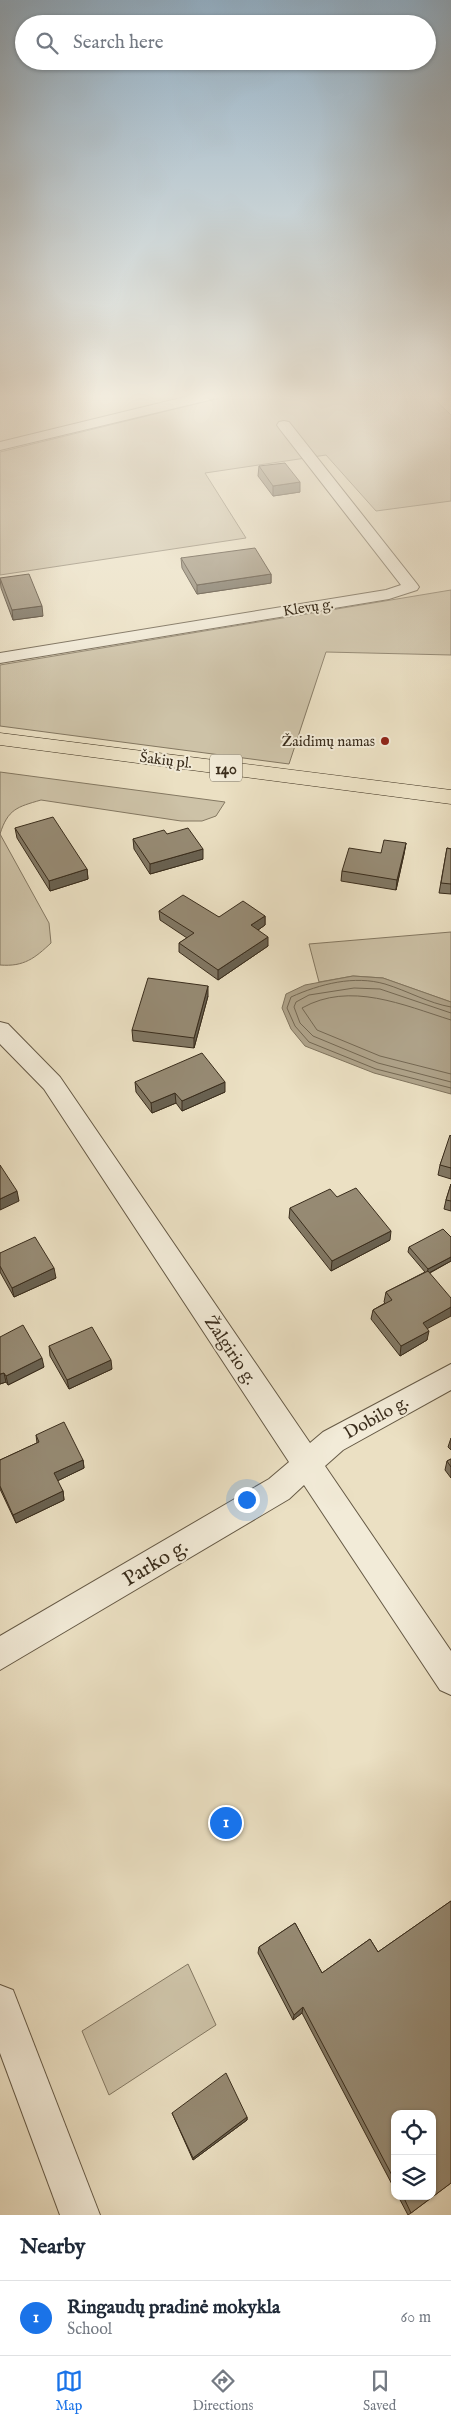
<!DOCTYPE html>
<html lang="en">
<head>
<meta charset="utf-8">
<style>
	:root { --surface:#fff; --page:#f6f6f7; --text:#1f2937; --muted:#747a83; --line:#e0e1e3; --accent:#1a73e8 }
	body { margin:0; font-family:"IM FELL English",serif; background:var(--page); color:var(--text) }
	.controls { position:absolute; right:15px; bottom:15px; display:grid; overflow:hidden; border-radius:10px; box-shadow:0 1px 4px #0004 }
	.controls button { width:45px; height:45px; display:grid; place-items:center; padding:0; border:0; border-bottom:1px solid var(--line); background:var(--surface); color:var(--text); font:25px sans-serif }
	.you { position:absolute; left:246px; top:1499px; width:18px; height:18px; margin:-12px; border:4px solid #fff; border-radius:50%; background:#1a73e8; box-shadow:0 0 0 8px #1a73e833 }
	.badge { display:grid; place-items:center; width:32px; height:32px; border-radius:50%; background:var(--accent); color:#fff; font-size:16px; font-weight:700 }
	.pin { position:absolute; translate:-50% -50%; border:2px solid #fff; box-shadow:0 1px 5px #0006 }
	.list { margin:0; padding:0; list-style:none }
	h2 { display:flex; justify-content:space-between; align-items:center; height:65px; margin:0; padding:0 20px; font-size:21px }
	h2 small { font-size:16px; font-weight:400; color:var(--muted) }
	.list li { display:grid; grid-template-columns:32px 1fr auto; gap:15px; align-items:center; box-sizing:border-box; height:75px; padding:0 20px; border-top:1px solid var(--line) }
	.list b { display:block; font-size:19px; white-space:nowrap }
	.list p { margin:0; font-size:16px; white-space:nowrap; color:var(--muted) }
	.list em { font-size:16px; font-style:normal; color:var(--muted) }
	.icon { flex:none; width:28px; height:28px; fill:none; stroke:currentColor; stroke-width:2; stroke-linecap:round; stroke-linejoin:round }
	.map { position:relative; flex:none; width:451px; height:2215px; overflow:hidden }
	.search { position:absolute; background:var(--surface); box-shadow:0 1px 4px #0004; left:15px; right:15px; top:15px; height:55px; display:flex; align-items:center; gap:12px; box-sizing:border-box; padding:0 18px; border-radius:28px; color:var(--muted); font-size:19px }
	.sheet { height:140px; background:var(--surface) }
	nav { display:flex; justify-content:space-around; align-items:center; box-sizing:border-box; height:70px; border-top:1px solid var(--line); background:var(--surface); font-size:14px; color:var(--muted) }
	nav a { display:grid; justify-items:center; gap:2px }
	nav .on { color:var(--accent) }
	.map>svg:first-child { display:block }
	.green { fill:#cdc2a7; stroke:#847862 }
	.water { fill:#afa38a; stroke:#80745e }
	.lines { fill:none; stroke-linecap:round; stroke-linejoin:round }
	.shore { stroke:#746853; stroke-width:1 }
	.minor-casing { stroke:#665a46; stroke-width:2 }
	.primary-casing { stroke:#3a2d1c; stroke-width:1 }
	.minor { fill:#f2ebd8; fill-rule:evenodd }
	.primary { fill:#ebe0c3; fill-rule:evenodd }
	.wall { fill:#817763; stroke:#3a2d1c }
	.shaded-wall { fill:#696150; stroke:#3a2d1c }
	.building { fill:#968a73; stroke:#3a2d1c }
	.poi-dot { fill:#8f2418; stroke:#f2ebd8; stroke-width:2 }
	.labels { text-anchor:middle; stroke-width:4; stroke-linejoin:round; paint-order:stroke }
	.far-street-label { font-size:15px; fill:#3a2d1c; stroke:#f2ebd8 }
	.far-poi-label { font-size:15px; fill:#3a2d1c; stroke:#f2ebd8; text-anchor:end }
	.shield { fill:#f2ebd8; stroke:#716654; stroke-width:1 }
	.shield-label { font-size:16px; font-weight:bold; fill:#3a2d1c }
	.street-label { font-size:18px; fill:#3a2d1c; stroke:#f2ebd8 }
	.near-street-label { font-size:21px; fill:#3a2d1c; stroke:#f2ebd8 }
</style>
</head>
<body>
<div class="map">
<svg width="451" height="2215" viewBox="0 0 451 2215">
	<rect width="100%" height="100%" fill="#ebe0c3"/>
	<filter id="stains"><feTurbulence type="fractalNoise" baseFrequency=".004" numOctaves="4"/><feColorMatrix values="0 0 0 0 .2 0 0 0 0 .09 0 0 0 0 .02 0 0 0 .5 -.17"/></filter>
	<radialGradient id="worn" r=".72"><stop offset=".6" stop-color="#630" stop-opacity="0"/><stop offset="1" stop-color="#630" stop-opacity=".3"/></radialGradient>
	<!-- green -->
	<g class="green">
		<path d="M 228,396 L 431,396 L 451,415 L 451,501 L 376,511 L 326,455 L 205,473 L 246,538 L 0,575 L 0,452 Z"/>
		<path d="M 451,590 L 451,655 L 326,652 L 289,764 L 0,726 L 0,665 Z"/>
		<path d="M 0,772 L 225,802 L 216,816 L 202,821 L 181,821 L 41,800 C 17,807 8,809 0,834 L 49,923 L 51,943 C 35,958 24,967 0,965 Z"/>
		<path d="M 451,932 L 451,1002 L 383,978 L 353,976 L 319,982 L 309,944 Z"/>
		<path d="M 188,1964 L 216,2025 L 109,2095 L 82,2031 Z"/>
	</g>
	<!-- water -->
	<path class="water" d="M 353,976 L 383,978 L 451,1002 L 451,1094 L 374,1073 L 305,1046 L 291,1029 L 282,1008 L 286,994 L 305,985 Z"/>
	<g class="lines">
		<!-- shore -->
		<g class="shore">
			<path d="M 451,1007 C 428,1003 408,991 385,984 C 354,975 320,984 291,997 L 287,1008 L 295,1026 L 309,1042 L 376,1069 L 451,1088"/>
			<path d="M 451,1013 L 380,989 L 354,988 L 309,995 L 296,1002 L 294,1007 L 300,1023 L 313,1036 L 378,1063 L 451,1082"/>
			<path d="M 451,1020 C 403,1005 350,981 302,1008 L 317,1030 L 380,1056 L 451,1074"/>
		</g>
		<!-- minor casing -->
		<g class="minor-casing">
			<g id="minor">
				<path d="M 189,396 L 214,396 L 213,399 L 0,450 L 0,442 Z"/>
				<path d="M 284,421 L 289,422 L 417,584 L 419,587 L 417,590 L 389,599 L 0,663 L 0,653 L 386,590 L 401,585 L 279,428 L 277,425 L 279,422 Z"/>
				<path d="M 0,1022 L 8,1024 L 60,1077 L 310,1443 L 323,1432 L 451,1364 L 451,1390 L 343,1450 L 325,1466 L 451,1651 L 451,1695 L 440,1690 L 304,1485 L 289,1499 L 0,1670 L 0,1636 L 269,1479 L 289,1462 L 44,1089 L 0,1044 Z"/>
				<path d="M 0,1985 L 13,1990 L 100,2215 L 60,2215 L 0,2053 Z"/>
			</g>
		</g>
		<!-- primary casing -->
		<g class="primary-casing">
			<path id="primary" d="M 0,733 L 451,790 L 451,804 L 0,745 Z"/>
		</g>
		<!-- minor -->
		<use href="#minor" class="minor"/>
		<!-- primary -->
		<use href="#primary" class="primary"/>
	</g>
	<!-- wall -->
	<g class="wall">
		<path d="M 259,466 L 300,492 L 273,496 L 258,476 Z"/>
		<path d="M 181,558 L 271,574 L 271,583 L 197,594 L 182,568 Z"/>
		<path d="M 0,578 L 43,616 L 13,620 L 1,588 Z"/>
		<path d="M 15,828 L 87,869 L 88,879 L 50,891 L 17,838 Z"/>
		<path d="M 167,834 L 203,859 L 150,874 L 134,849 L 133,839 Z"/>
		<path d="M 406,843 L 404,854 L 396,890 L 341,881 L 342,871 L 381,853 Z"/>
		<path d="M 447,848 L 451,849 L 451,894 L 439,893 Z"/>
		<path d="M 159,911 L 219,917 L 265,916 L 265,925 L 258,930 L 268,946 L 218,980 L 179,952 L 179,943 L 187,938 L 160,920 Z"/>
		<path d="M 208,996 L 194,1048 L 133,1041 L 132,1030 Z"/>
		<path d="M 135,1082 L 225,1092 L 182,1111 L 176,1103 L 152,1113 L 136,1092 Z"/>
		<path d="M 451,1136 L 451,1179 L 438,1175 L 440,1165 Z"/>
		<path d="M 451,1184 L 451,1211 L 444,1209 L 446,1200 Z"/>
		<path d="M 290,1208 L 390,1240 L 331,1271 L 289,1218 Z"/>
		<path d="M 451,1237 L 451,1261 L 430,1273 L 427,1340 L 400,1356 L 371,1319 L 373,1310 L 385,1303 L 384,1302 L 386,1292 L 425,1272 L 408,1252 L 409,1247 Z"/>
		<path d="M 0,1253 L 56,1278 L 14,1297 L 0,1272 Z"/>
		<path d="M 0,1337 L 44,1367 L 8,1385 L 6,1382 L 0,1384 Z"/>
		<path d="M 49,1346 L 112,1369 L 69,1389 L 50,1356 Z"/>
		<path d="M 36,1435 L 83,1460 L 84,1468 L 57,1481 L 63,1491 L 64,1500 L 16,1523 L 0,1489 L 0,1460 L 37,1443 Z"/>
		<path d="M 451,1438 L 451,1450 L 448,1447 Z"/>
		<path d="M 451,1459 L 451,1478 L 445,1470 L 447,1461 Z"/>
		<path d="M 451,1901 L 451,2183 L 411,2213 L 408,2215 L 398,2196 L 432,2196 L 432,2114 L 395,2114 L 395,2190 L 302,2013 L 293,2020 L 258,1953 L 259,1947 L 295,1923 L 322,1973 L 370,1939 L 378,1952 Z"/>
		<path d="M 172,2113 L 247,2117 L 247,2120 L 193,2160 Z"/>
	</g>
	<!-- shaded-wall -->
	<g class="shaded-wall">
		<path d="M 300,482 L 300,492 L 273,496 L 273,486 Z"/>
		<path d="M 271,574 L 271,583 L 197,594 L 197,585 Z"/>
		<path d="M 42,606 L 43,616 L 13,620 L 12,610 Z"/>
		<path d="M 406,843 L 404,854 L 396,890 L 397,880 Z"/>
		<path d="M 203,849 L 203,859 L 150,874 L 150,864 Z"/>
		<path d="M 87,869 L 88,879 L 50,891 L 49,881 Z"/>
		<path d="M 265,916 L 265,925 L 251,935 L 251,925 Z"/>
		<path d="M 268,937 L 268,946 L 218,980 L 218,970 Z"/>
		<path d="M 208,986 L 208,996 L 194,1048 L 194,1038 Z"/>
		<path d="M 225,1082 L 225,1092 L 182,1111 L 182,1101 Z"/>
		<path d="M 175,1093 L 176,1103 L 152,1113 L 151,1103 Z"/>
		<path d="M 17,1191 L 19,1201 L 0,1210 L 0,1199 Z"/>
		<path d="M 391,1231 L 390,1240 L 331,1271 L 332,1261 Z"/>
		<path d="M 451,1257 L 451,1261 L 427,1274 L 428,1269 Z"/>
		<path d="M 54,1268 L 56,1278 L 14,1297 L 12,1288 Z"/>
		<path d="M 451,1307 L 451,1316 L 421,1332 L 423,1323 Z"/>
		<path d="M 429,1331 L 427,1340 L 400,1356 L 401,1346 Z"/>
		<path d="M 42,1358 L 44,1367 L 8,1385 L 6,1376 Z"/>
		<path d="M 111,1360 L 112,1369 L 69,1389 L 67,1380 Z"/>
		<path d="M 4,1373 L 6,1382 L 0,1384 L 0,1374 Z"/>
		<path d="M 83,1460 L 84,1468 L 55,1482 L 54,1473 Z"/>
		<path d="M 63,1491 L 64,1500 L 16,1523 L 13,1515 Z"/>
		<path d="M 303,2007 L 302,2013 L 293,2020 L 294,2015 Z"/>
		<path d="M 247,2117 L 247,2120 L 193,2160 L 193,2158 Z"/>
	</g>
	<!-- building -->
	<g class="building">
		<path d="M 285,463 L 300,482 L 273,486 L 259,466 Z"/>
		<path d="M 255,548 L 271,574 L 197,585 L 181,558 Z"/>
		<path d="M 29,574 L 42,606 L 12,610 L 0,578 Z"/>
		<path d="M 53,817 L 87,869 L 49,881 L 15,828 Z"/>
		<path d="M 188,828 L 203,849 L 150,864 L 133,839 L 164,830 L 167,834 Z"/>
		<path d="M 384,840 L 406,843 L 397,880 L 342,871 L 349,848 L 381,853 Z"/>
		<path d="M 447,848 L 451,849 L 451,884 L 441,883 Z"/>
		<path d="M 183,895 L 219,917 L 243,901 L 265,916 L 251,925 L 268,937 L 218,970 L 179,943 L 194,933 L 159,911 Z"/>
		<path d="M 148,978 L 208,986 L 194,1038 L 132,1030 Z"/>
		<path d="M 202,1053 L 225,1082 L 182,1101 L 175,1093 L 151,1103 L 135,1082 Z"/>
		<path d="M 450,1135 L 451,1136 L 451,1168 L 440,1165 Z"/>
		<path d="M 0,1165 L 17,1191 L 0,1199 Z"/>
		<path d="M 451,1184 L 451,1201 L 446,1200 Z"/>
		<path d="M 356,1188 L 391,1231 L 332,1261 L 290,1208 L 330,1189 L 337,1197 Z"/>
		<path d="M 443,1229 L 451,1237 L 451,1257 L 428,1269 L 409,1247 Z"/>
		<path d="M 35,1237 L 54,1268 L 12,1288 L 0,1266 L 0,1253 Z"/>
		<path d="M 428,1271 L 451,1298 L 451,1307 L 423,1323 L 429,1331 L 401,1346 L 373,1310 L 392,1300 L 386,1292 Z"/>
		<path d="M 23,1325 L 42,1358 L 6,1376 L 4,1373 L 0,1374 L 0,1337 Z"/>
		<path d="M 92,1327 L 111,1360 L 67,1380 L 49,1346 Z"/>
		<path d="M 64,1422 L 83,1460 L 54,1473 L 63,1491 L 13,1515 L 0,1486 L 0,1460 L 39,1442 L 36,1435 Z"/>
		<path d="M 451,1459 L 451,1467 L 447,1461 Z"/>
		<path d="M 451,1901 L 451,2183 L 411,2213 L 403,2196 L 432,2196 L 432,2114 L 395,2114 L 395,2181 L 303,2007 L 294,2015 L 259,1947 L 295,1923 L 322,1973 L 370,1939 L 378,1952 Z"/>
		<path d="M 226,2073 L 247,2117 L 193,2158 L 172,2113 Z"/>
	</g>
	<!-- sky -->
	<linearGradient id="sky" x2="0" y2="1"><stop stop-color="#91adc2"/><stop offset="0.56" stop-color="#f6f1e4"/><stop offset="1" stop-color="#f6f1e4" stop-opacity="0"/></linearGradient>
	<rect width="451" height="707" fill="url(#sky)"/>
	<!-- markers -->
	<circle class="poi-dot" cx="385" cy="741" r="5"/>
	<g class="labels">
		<!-- far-street labels -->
		<g class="far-street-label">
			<text transform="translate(308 607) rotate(-9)" y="5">Klevų g.</text>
			<text transform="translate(166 760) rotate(7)" y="5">Šakių pl.</text>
		</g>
		<!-- far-poi labels -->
		<g class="far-poi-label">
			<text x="375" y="746">Žaidimų namas</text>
		</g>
		<!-- shield labels -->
		<rect class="shield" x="210" y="754.5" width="32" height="27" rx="4"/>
		<g class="shield-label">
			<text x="226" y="774">140</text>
		</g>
		<!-- street labels -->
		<g class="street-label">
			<text transform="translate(231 1350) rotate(56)" y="6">Žalgirio g.</text>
			<text transform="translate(376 1417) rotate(-29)" y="6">Dobilo g.</text>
		</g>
		<!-- near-street labels -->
		<g class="near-street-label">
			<text transform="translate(155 1562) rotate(-31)" y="7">Parko g.</text>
		</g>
	</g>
	<rect width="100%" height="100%" filter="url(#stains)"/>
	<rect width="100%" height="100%" fill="url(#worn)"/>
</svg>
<div class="controls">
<button><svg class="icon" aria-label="locate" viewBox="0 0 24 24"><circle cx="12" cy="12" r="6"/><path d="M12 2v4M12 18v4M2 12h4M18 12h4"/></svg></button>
<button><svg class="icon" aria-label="layers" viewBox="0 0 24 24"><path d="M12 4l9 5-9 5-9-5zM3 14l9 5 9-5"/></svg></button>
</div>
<div class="you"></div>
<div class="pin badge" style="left:226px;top:1823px">1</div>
<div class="search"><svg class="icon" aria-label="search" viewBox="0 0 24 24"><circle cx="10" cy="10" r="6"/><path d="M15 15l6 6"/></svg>Search here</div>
</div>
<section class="sheet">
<h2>Nearby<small></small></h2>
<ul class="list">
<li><span class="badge">1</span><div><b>Ringaudų pradinė mokykla</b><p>School</p></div><em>60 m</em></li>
</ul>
</section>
<nav>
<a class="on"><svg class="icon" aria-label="map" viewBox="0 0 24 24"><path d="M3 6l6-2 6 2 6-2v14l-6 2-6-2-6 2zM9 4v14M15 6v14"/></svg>Map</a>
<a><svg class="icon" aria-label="directions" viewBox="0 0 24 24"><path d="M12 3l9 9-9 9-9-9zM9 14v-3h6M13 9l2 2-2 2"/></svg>Directions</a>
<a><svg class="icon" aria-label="saved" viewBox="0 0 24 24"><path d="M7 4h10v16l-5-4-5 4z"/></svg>Saved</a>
</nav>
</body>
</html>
